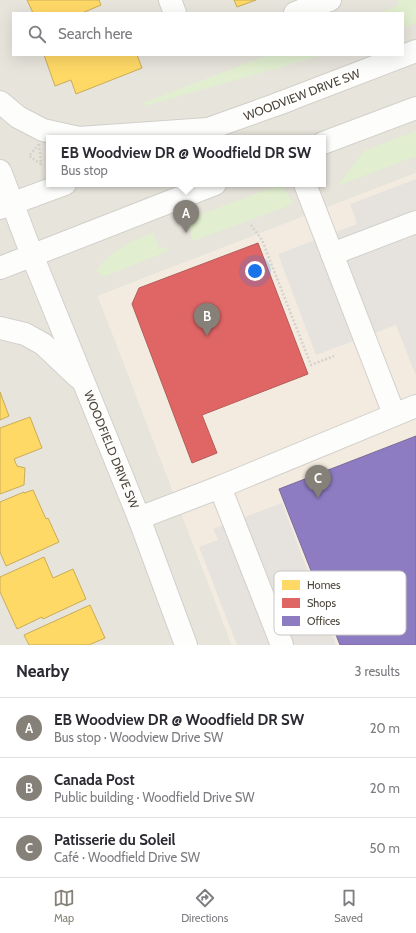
<!DOCTYPE html>
<html lang="en">
<head>
<meta charset="utf-8">
<style>
	:root { --surface:#fff; --page:#f7f7f7; --text:#2b2b33; --muted:#7c7c81; --line:#e1e1e2; --accent:#868178 }
	body { margin:0; font-family:Cabin,sans-serif; background:var(--page); color:var(--text) }
	.you { position:absolute; left:255px; top:271px; width:14px; height:14px; margin:-10px; border:3px solid #fff; border-radius:50%; background:#1a73e8; box-shadow:0 0 0 6px #1a73e833 }
	.badge { display:grid; place-items:center; width:26px; height:26px; border-radius:50%; background:var(--accent); color:#fff; font-size:13px; font-weight:700 }
	.pin { position:absolute; translate:-50% -33px; filter:drop-shadow(0 1px 2px #0008) }
	.pin::after { content:''; position:absolute; top:21px; width:14px; height:12px; background:inherit; clip-path:polygon(0 0,100% 0,50% 100%) }
	.popup { position:absolute; left:46px; top:135px; width:280px; height:52px; box-sizing:border-box; display:grid; place-content:center; border-radius:0px; background:var(--surface); filter:drop-shadow(0 1px 3px #0005); font-size:13px; white-space:nowrap; color:var(--muted) }
	.popup b { font-size:15px; color:var(--text) }
	.popup::after { content:''; position:absolute; left:50%; top:100%; margin-left:-8px; border:8px solid transparent; border-top-color:var(--surface) }
	.list { margin:0; padding:0; list-style:none }
	h2 { display:flex; justify-content:space-between; align-items:center; height:52px; margin:0; padding:0 16px; font-size:17px }
	h2 small { font-size:13px; font-weight:400; color:var(--muted) }
	.list li { display:grid; grid-template-columns:26px 1fr auto; gap:12px; align-items:center; box-sizing:border-box; height:60px; padding:0 16px; border-top:1px solid var(--line) }
	.list b { display:block; font-size:15px; white-space:nowrap }
	.list p { margin:0; font-size:13px; white-space:nowrap; color:var(--muted) }
	.list em { font-size:13px; font-style:normal; color:var(--muted) }
	.icon { flex:none; width:22px; height:22px; fill:none; stroke:currentColor; stroke-width:2; stroke-linecap:round; stroke-linejoin:round }
	.map { position:relative; flex:none; width:416px; height:645px; overflow:hidden }
	.search { position:absolute; background:var(--surface); box-shadow:0 4px 16px #0002; left:12px; right:12px; top:12px; height:44px; display:flex; align-items:center; gap:10px; box-sizing:border-box; padding:0 14px; border-radius:0px; color:var(--muted); font-size:15px }
	.sheet { height:232px; background:var(--surface) }
	nav { display:flex; justify-content:space-around; align-items:center; box-sizing:border-box; height:56px; border-top:1px solid var(--line); background:var(--surface); font-size:11px; color:var(--muted) }
	nav a { display:grid; justify-items:center; gap:2px }
	nav .on { color:var(--accent) }
	.map>svg:first-child { display:block }
	.residential { fill:#e7e4dc; fill-rule:evenodd }
	.commercial { fill:#f3ebdf }
	.green { fill:#e1eecf }
	.parking { fill:#e6e3df }
	.homes { fill:#ffd966; stroke:#c9ac58 }
	.shops { fill:#e06666; stroke:#b35c58 }
	.offices { fill:#8e7cc3; stroke:#7a6b9a }
	.lines { fill:none; stroke-linecap:round; stroke-linejoin:round }
	.minor-casing { stroke:#d2d0cb; stroke-width:24 }
	.path { stroke:#d3d2cc; stroke-width:2.5; stroke-dasharray:2 2; stroke-linecap:butt }
	.minor { stroke:#fdfdfc; stroke-width:22 }
	.labels { text-anchor:middle; stroke-width:4; stroke-linejoin:round; paint-order:stroke }
	.street-label { font-size:12px; fill:#4b4439; stroke:#fff }
	.key { fill:#fff; stroke:#c9c7c4; stroke-width:1 }
	.key-label { font-size:11px; fill:#4b4439 }
</style>
</head>
<body>
<div class="map">
<svg width="416" height="645" viewBox="0 0 416 645">
	<rect width="100%" height="100%" fill="#f4f2ee"/>
	<!-- residential -->
	<path class="residential" d="M 0,0 L 416,0 L 416,173 L 98,296 L 232,645 L 0,645 ZM 13,13 L 403,13 L 403,55 L 13,55 ZM 49,138 L 323,138 L 323,184 L 49,184 Z"/>
	<!-- commercial -->
	<path class="commercial" d="M 416,173 L 416,645 L 232,645 L 98,296 Z"/>
	<!-- green -->
	<g class="green">
		<path d="M 397,0 L 416,0 L 416,23 L 403,28 L 403,13 L 378,13 L 399,5 Z"/>
		<path d="M 268,55 L 323,55 L 145,106 L 143,103 Z"/>
		<path d="M 416,131 L 416,156 L 337,186 L 364,151 Z"/>
		<path d="M 282,184 L 293,204 L 193,241 L 186,220 Z"/>
		<path d="M 153,232 L 159,249 L 165,246 L 168,251 L 103,277 L 96,271 C 109,251 132,242 153,232 Z"/>
	</g>
	<!-- parking -->
	<g class="parking">
		<path d="M 416,179 L 416,376 L 396,325 L 316,355 L 278,254 L 357,224 L 350,204 Z"/>
		<path d="M 282,503 L 336,645 L 237,645 L 199,547 L 218,540 L 213,529 Z"/>
	</g>
	<!-- homes -->
	<g class="homes">
		<path d="M 27,0 L 99,0 L 101,5 L 82,13 L 33,13 Z"/>
		<path d="M 234,0 L 256,0 L 237,7 Z"/>
		<path d="M 44,55 L 137,55 L 142,68 L 76,94 L 71,80 L 55,86 Z"/>
		<path d="M 0,392 L 9,416 L 0,420 Z"/>
		<path d="M 30,417 L 42,448 L 14,459 L 17,466 L 25,468 L 24,485 L 0,494 L 0,428 Z"/>
		<path d="M 33,490 L 46,519 L 48,518 L 59,542 L 6,566 L 0,552 L 0,502 L 24,492 L 24,493 Z"/>
		<path d="M 44,557 L 53,578 L 73,569 L 86,599 L 43,619 L 42,617 L 17,629 L 0,592 L 0,577 Z"/>
		<path d="M 90,605 L 105,638 L 89,645 L 29,645 L 24,635 Z"/>
	</g>
	<!-- shops -->
	<path class="shops" d="M 258,243 L 308,374 L 202,415 L 217,453 L 192,463 L 132,304 L 139,288 Z"/>
	<!-- offices -->
	<path class="offices" d="M 416,436 L 416,645 L 340,645 L 279,489 Z"/>
	<g class="lines">
		<!-- minor casing -->
		<g class="minor-casing">
			<g id="minor">
				<path d="M 170,0 L 175,13"/>
				<path d="M 295,13 L 330,0"/>
				<path d="M 0,102 L 18,117 L 43,130 L 79,138 L 208,129 L 289,100"/>
				<path d="M 275,105 L 416,51"/>
				<path d="M 323,143 L 416,108"/>
				<path id="s1" d="M 0,171 L 32,255 L 139,518 L 186,645"/>
				<path d="M 305,184 L 394,414"/>
				<path d="M 0,208 L 65,184"/>
				<path d="M 332,254 L 416,222"/>
				<path d="M 0,268 L 215,184"/>
				<path d="M 0,328 L 25,334 L 43,344 L 79,378"/>
				<path d="M 220,487 L 282,645"/>
				<path d="M 139,518 L 220,487 L 416,406"/>
			</g>
		</g>
		<!-- path -->
		<g class="path">
			<path d="M 39,144 L 41,164 L 29,156 Z"/>
			<path d="M 251,225 L 262,240 L 311,365 L 334,356"/>
		</g>
		<!-- minor -->
		<use href="#minor" class="minor"/>
	</g>
	<g class="labels">
		<!-- street labels -->
		<g class="street-label">
			<text transform="translate(302 95) rotate(-21)" y="4">WOODVIEW DRIVE SW</text>
			<text dy="4" stroke="none"><textPath href="#s1" startOffset="300">WOODFIELD DRIVE SW</textPath></text>
		</g>
	</g>
	<!-- legend -->
	<rect x="274" y="571" width="132" height="64" rx="6" class="key"/>
	<rect x="282" y="580" width="18" height="10" fill="#ffd966"/>
	<rect x="282" y="598" width="18" height="10" fill="#e06666"/>
	<rect x="282" y="616" width="18" height="10" fill="#8e7cc3"/>
	<g class="key-label">
		<text x="307" y="589">Homes</text>
		<text x="307" y="607">Shops</text>
		<text x="307" y="625">Offices</text>
	</g>
</svg>
<div class="you"></div>
<div class="pin badge" style="left:186px;top:233px">A</div>
<div class="popup"><b>EB Woodview DR @ Woodfield DR SW</b>Bus stop</div>
<div class="pin badge" style="left:207px;top:336px">B</div>
<div class="pin badge" style="left:318px;top:498px">C</div>
<div class="search"><svg class="icon" aria-label="search" viewBox="0 0 24 24"><circle cx="10" cy="10" r="6"/><path d="M15 15l6 6"/></svg>Search here</div>
</div>
<section class="sheet">
<h2>Nearby<small>3 results</small></h2>
<ul class="list">
<li><span class="badge">A</span><div><b>EB Woodview DR @ Woodfield DR SW</b><p>Bus stop · Woodview Drive SW</p></div><em>20 m</em></li>
<li><span class="badge">B</span><div><b>Canada Post</b><p>Public building · Woodfield Drive SW</p></div><em>20 m</em></li>
<li><span class="badge">C</span><div><b>Patisserie du Soleil</b><p>Café · Woodfield Drive SW</p></div><em>50 m</em></li>
</ul>
</section>
<nav>
<a class="on"><svg class="icon" aria-label="map" viewBox="0 0 24 24"><path d="M3 6l6-2 6 2 6-2v14l-6 2-6-2-6 2zM9 4v14M15 6v14"/></svg>Map</a>
<a><svg class="icon" aria-label="directions" viewBox="0 0 24 24"><path d="M12 3l9 9-9 9-9-9zM9 14v-3h6M13 9l2 2-2 2"/></svg>Directions</a>
<a><svg class="icon" aria-label="saved" viewBox="0 0 24 24"><path d="M7 4h10v16l-5-4-5 4z"/></svg>Saved</a>
</nav>
</body>
</html>
